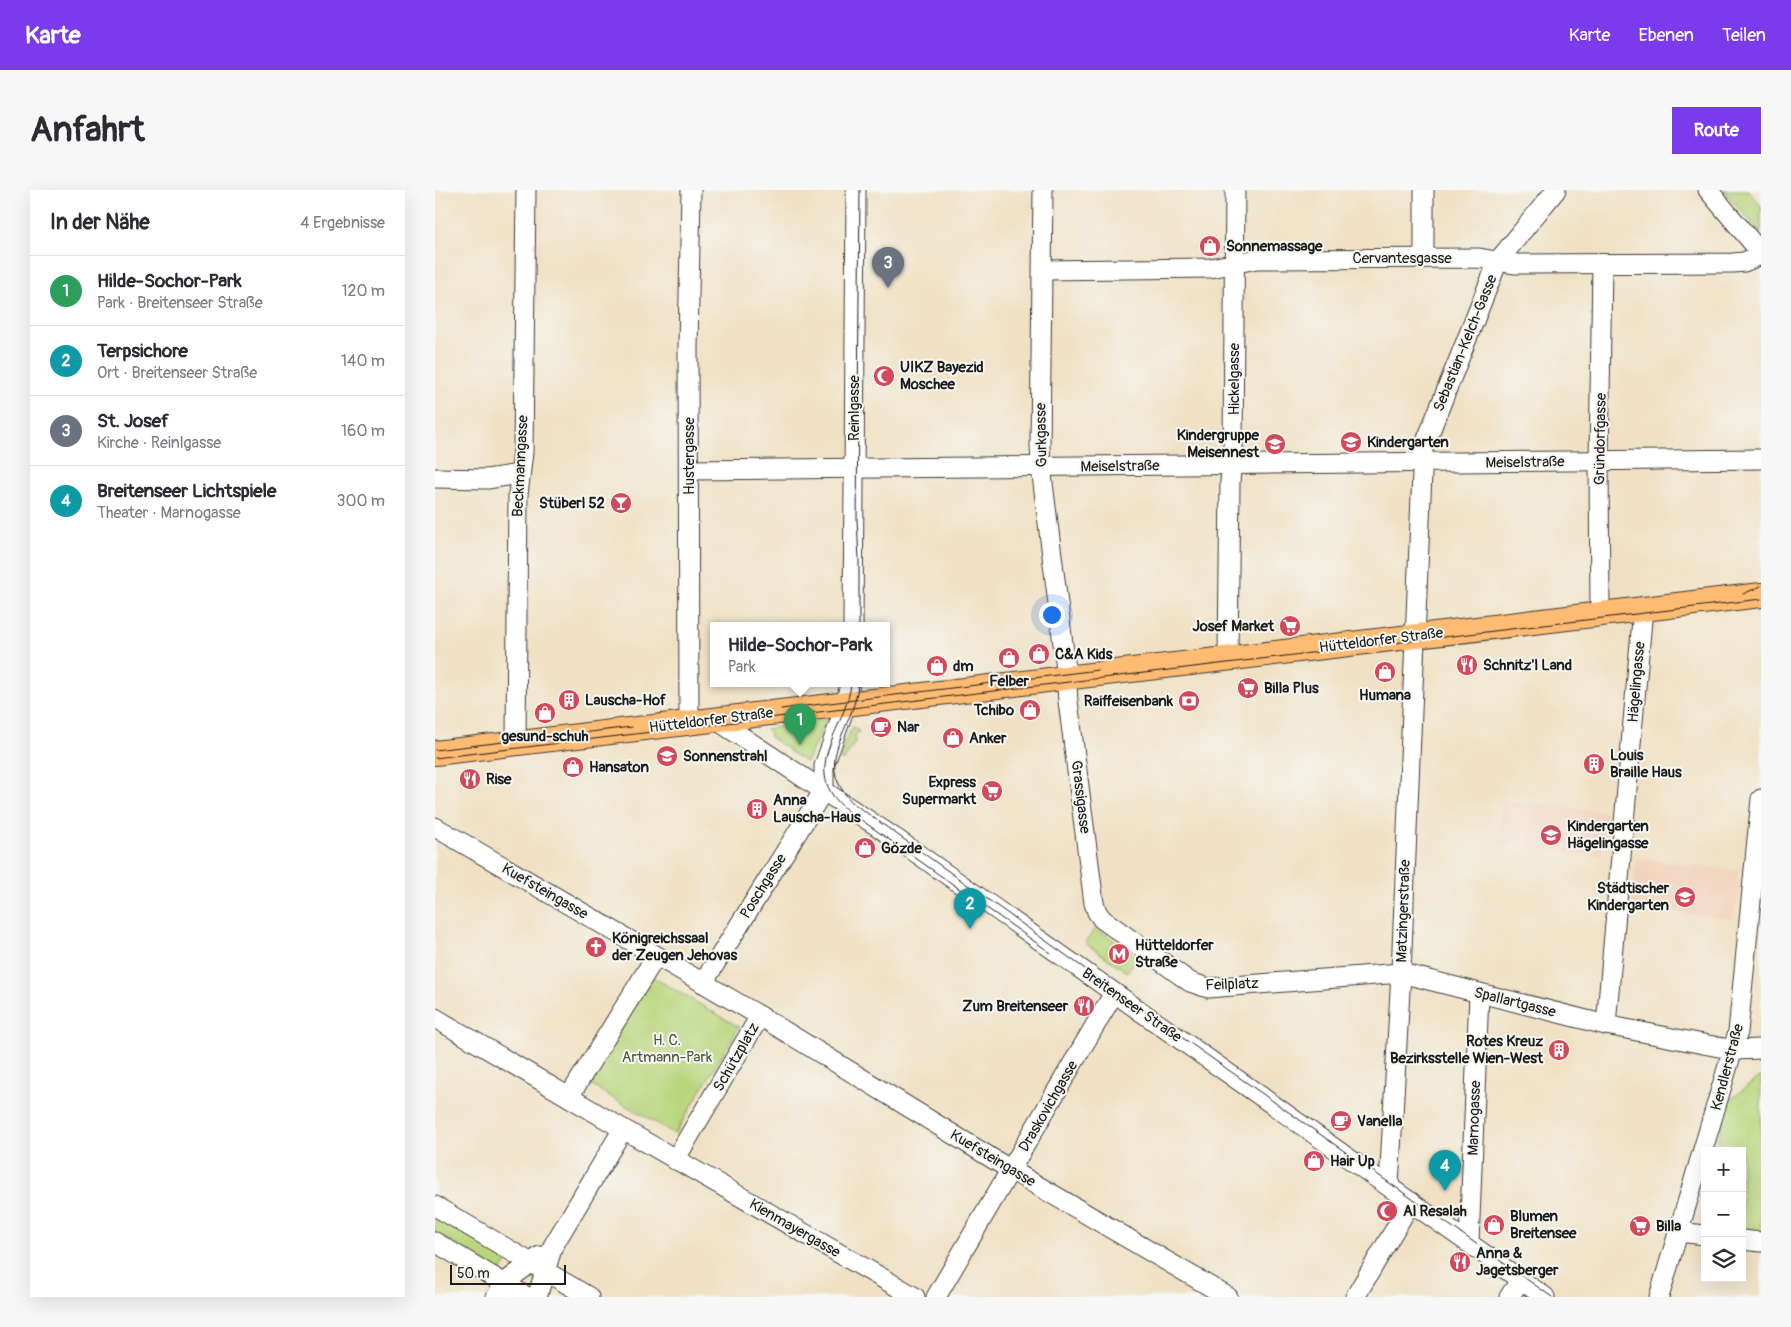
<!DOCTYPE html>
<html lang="de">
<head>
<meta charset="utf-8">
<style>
	:root { --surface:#fff; --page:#f7f7f7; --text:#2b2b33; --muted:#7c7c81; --line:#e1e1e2; --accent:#7c3aed }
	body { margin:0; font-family:Pangolin,sans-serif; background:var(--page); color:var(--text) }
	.controls { position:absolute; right:15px; bottom:15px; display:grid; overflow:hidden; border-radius:0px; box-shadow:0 5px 20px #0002 }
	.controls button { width:45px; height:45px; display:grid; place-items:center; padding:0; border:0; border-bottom:1px solid var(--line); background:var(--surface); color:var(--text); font:25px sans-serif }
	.scale { position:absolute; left:15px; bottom:12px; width:116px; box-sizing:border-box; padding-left:5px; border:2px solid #1c1c1c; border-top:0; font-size:14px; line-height:18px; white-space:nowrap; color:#1c1c1c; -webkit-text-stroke:4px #f6f6f2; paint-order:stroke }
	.you { position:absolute; left:616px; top:424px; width:18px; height:18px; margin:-12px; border:4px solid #fff; border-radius:50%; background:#1a73e8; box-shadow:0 0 0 8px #1a73e833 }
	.badge { display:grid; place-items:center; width:32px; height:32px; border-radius:50%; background:var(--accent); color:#fff; font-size:16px; font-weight:700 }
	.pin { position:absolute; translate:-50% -41px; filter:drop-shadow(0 1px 2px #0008) }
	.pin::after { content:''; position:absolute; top:26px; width:18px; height:15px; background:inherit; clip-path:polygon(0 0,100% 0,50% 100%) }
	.popup { position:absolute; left:275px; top:432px; width:180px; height:65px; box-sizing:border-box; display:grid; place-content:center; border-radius:0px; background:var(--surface); filter:drop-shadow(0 1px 4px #0005); font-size:16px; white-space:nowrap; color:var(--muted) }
	.popup b { font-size:19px; color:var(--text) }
	.popup::after { content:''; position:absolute; left:50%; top:100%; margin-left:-10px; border:10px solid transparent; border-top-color:var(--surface) }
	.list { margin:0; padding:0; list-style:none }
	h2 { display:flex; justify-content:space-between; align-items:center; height:65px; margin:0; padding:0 20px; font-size:21px }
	h2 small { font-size:16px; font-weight:400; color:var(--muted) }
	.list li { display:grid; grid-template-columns:32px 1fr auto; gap:15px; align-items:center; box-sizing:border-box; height:70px; padding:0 20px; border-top:1px solid var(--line) }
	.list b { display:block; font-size:19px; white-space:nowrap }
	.list p { margin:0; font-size:16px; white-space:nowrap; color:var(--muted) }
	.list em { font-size:16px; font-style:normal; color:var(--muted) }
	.icon { flex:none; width:28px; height:28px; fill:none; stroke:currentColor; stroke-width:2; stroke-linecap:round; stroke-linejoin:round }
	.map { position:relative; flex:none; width:1326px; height:1107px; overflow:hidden; border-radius:0px }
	header { display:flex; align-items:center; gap:30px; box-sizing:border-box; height:70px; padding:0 25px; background:var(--accent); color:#fff }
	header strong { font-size:24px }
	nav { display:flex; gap:28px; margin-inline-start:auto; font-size:18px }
	.intro { display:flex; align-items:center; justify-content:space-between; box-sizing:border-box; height:120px; padding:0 30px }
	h1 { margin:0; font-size:35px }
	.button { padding:12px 22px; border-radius:0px; background:var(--accent); color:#fff; font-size:18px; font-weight:700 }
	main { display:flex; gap:30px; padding:0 30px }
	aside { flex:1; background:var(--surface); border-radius:0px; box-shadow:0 5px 20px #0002 }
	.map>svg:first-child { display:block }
	.built { fill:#f2d4be }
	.green { fill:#b8d57b; stroke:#6a784c }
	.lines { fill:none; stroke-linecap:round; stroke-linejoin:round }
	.minor-casing { stroke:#3c3a35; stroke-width:21 }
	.major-casing { stroke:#3c3a35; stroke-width:26 }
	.minor { stroke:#fff; stroke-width:19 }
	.major { stroke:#ffbb71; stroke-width:24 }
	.tram { stroke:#1c1c1c; stroke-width:1 }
	.labels { text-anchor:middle; stroke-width:4; stroke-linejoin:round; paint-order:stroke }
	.poi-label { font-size:15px; font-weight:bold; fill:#1c1c1c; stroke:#f6f6f2; text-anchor:start }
	.street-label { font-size:15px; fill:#1c1c1c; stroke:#f6f6f2 }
	.park-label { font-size:15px; fill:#4b5438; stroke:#f6f6f2 }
</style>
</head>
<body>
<header>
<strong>Karte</strong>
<nav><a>Karte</a><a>Ebenen</a><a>Teilen</a></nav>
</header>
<div class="intro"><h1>Anfahrt</h1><a class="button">Route</a></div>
<main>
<aside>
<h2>In der Nähe<small>4 Ergebnisse</small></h2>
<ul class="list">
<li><span class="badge" style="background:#2e9e5b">1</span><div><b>Hilde-Sochor-Park</b><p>Park · Breitenseer Straße</p></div><em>120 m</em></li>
<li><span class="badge" style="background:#0f9aa8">2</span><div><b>Terpsichore</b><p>Ort · Breitenseer Straße</p></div><em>140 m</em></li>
<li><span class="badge" style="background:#6b7280">3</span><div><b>St. Josef</b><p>Kirche · Reinlgasse</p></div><em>160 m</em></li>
<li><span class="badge" style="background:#0f9aa8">4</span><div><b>Breitenseer Lichtspiele</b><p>Theater · Marnogasse</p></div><em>300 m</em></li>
</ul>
</aside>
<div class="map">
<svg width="1326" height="1107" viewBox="0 0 1326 1107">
	<rect width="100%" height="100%" fill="#f6f6f2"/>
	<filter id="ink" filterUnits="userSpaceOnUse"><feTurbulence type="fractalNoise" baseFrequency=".02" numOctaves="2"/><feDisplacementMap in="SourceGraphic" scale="10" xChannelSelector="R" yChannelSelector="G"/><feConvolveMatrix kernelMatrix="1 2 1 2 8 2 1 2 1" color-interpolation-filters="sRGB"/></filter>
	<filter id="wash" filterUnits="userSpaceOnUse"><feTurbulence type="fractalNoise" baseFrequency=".0096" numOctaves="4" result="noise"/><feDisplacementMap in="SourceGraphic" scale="20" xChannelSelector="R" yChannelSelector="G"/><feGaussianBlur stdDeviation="1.12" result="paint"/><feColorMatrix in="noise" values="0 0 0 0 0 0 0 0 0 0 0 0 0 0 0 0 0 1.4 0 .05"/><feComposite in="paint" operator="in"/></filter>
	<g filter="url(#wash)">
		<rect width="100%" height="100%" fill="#f0e1c4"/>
		<!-- built -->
		<g class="built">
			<path d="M 1067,611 L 1172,622 L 1167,666 L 1063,655 Z"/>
			<path d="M 1202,668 L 1303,681 L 1301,697 L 1304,698 L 1302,716 L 1299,716 L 1298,729 L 1196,717 Z"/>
		</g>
		<!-- green -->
		<g class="green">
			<path d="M 1288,0 L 1313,0 L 1326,16 L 1326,43 Z"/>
			<path d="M 393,529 L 371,572 L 354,561 L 353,558 L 351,558 L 334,546 L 335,543 L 331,539 Z"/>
			<path d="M 418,537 L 424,541 L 419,548 L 421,550 L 411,567 L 409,570 L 405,570 L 409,552 Z"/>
			<path d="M 661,738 L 703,767 L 692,782 L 650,753 Z"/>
			<path d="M 216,786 L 304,837 L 240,944 L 152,893 Z"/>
			<path d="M 1326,886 L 1326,1043 L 1307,1041 L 1307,961 L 1280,961 L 1290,920 L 1295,910 Z"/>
			<path d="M 0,1026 L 74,1069 L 66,1082 L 0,1043 Z"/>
		</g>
	</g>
	<g filter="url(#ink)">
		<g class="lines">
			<!-- minor casing -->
			<g class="minor-casing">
				<g id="minor">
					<path d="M 608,0 L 605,256 L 606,277 L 630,470 L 633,511 L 659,713 L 662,722 L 667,729 L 755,792 L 773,798 L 966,783 L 1171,835 L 1299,860 L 1326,859"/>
					<path d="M 1273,0 L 1326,63"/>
					<path d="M 989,68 L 989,0"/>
					<path d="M 608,80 L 776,78 L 822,69 L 1044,68 L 1079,74 L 1298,73 L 1309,72 L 1326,65"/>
					<path d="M 254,280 L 1326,269"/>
					<path d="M 0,288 L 52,289 L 85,284"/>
					<path d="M 1165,424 L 1164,271 L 1167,74"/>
					<path d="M 418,436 L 421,0"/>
					<path d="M 793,468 L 795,292 L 798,258 L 800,0"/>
					<path d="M 280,529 L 463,650 L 1110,1107"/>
					<path d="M 254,532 L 253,158 L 256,0"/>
					<path d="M 81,553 L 83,305 L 88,262 L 91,0"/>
					<path d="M 389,600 L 389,576 L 409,520 L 415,494"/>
					<path d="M 0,637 L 325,826 L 576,980 L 793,1107"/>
					<path d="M 268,793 L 389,600"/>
					<path d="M 0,828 L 188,939 L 480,1107"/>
					<path d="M 1171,835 L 1208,419"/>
					<path d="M 134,907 L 221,766"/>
					<path d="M 240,970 L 325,826"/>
					<path d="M 954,995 L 966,783 L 988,259 L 1063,71 L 1121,0"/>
					<path d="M 0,1016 L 154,1107"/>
					<path d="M 1243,1042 L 1270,1045"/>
					<path d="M 1307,1050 L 1326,1052"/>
					<path d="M 0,1052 L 92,1107"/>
					<path d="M 1034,1053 L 1044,803"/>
					<path d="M 61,1107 L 69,1093 L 105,1066"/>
					<path d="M 102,1107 L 118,1056 L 188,939"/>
					<path d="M 501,1107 L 679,803"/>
					<path d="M 920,1107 L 976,1012"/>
					<path d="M 1074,1107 L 1086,1089"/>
					<path d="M 1224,1107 L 1303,842 L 1326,609"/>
				</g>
			</g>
			<!-- major casing -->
			<g class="major-casing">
				<path id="major" d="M 0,563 L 1326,405"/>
			</g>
			<!-- minor -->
			<use href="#minor" class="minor"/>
			<!-- major -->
			<use href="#major" class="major"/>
			<!-- tram -->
			<g class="tram">
				<path d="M 1308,404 L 1326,396"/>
				<path d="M 424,436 L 424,370 L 422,330 L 425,0"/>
				<path d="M 416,494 C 411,540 362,580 412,620 L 616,763"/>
				<path d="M 423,494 C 420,540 375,570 418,613 L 681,801 L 1117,1107"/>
				<path d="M 346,519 L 663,480"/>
				<path d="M 0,560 L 197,537"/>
				<path d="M 0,568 L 1326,409"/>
			</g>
		</g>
	</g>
	<!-- icons -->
	<defs>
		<g id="shop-disc" transform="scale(1.125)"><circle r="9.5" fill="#d1495b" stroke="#f6f6f2"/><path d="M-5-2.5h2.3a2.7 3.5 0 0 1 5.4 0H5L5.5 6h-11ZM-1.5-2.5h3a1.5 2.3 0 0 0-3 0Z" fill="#fff"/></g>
		<g id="mosque-disc" transform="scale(1.125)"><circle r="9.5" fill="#d1495b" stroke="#f6f6f2"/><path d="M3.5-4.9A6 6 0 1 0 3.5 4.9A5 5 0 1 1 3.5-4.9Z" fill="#fff"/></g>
		<g id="school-disc" transform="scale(1.125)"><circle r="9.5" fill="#d1495b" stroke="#f6f6f2"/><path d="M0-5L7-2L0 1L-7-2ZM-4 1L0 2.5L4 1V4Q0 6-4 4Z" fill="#fff"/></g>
		<g id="bar-disc" transform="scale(1.125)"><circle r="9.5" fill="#d1495b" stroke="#f6f6f2"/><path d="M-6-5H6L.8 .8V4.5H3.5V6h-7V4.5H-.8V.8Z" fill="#fff"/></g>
		<g id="supermarket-disc" transform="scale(1.125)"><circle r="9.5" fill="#d1495b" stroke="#f6f6f2"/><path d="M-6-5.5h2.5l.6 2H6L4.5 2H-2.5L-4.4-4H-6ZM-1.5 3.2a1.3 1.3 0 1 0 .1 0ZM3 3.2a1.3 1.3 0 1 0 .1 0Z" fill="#fff"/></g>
		<g id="restaurant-disc" transform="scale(1.125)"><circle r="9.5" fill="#d1495b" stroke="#f6f6f2"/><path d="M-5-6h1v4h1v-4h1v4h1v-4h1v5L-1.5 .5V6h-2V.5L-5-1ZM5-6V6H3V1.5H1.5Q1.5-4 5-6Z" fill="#fff"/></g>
		<g id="building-disc" transform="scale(1.125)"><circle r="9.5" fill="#d1495b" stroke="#f6f6f2"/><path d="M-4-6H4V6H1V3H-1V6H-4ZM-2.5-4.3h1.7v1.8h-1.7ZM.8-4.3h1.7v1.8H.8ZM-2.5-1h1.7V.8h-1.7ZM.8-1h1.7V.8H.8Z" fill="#fff"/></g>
		<g id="bank-disc" transform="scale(1.125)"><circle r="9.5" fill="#d1495b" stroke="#f6f6f2"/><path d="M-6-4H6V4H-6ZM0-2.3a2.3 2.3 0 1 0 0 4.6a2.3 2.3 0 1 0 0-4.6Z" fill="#fff"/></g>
		<g id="cafe-disc" transform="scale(1.125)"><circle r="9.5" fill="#d1495b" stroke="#f6f6f2"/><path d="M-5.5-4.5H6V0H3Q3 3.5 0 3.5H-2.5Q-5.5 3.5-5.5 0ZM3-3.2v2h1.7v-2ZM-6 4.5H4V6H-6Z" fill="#fff"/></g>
		<g id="church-disc" transform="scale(1.125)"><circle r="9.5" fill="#d1495b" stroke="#f6f6f2"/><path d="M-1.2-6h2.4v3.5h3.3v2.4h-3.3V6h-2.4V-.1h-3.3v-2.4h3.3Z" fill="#fff"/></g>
		<g id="metro-disc" transform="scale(1.125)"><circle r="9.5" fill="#d1495b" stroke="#f6f6f2"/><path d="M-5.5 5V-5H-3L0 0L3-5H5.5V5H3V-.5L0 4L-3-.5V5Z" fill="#fff"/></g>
	</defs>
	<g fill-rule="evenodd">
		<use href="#shop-disc" x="775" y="56"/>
		<use href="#mosque-disc" x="449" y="186"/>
		<use href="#school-disc" x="916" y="252"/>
		<use href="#school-disc" x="840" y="254"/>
		<use href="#bar-disc" x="186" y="313"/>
		<use href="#supermarket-disc" x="855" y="436"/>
		<use href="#shop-disc" x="604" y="464"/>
		<use href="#shop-disc" x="574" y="468"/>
		<use href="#restaurant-disc" x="1032" y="475"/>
		<use href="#shop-disc" x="502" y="476"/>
		<use href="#shop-disc" x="950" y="482"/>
		<use href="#supermarket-disc" x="813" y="498"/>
		<use href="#building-disc" x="134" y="510"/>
		<use href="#bank-disc" x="754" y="511"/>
		<use href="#shop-disc" x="595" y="520"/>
		<use href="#shop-disc" x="110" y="523"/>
		<use href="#cafe-disc" x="446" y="537"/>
		<use href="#shop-disc" x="518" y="548"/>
		<use href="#school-disc" x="232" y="566"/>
		<use href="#building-disc" x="1159" y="574"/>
		<use href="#shop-disc" x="138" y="577"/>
		<use href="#restaurant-disc" x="35" y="589"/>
		<use href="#supermarket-disc" x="557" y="601"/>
		<use href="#building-disc" x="322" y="619"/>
		<use href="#school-disc" x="1116" y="645"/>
		<use href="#shop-disc" x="430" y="658"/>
		<use href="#school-disc" x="1250" y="707"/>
		<use href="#church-disc" x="161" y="757"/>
		<use href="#metro-disc" x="684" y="764"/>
		<use href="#restaurant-disc" x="649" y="816"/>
		<use href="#building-disc" x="1124" y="860"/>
		<use href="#cafe-disc" x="906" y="931"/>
		<use href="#shop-disc" x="879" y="971"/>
		<use href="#mosque-disc" x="952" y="1021"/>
		<use href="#shop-disc" x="1059" y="1035"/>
		<use href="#supermarket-disc" x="1205" y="1036"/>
		<use href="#restaurant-disc" x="1025" y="1072"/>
	</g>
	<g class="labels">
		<!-- poi labels -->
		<g class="poi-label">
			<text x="791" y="61">Sonnemassage</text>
			<text x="465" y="182">UIKZ Bayezid<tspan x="465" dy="17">Moschee</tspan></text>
			<text x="824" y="250" text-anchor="end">Kindergruppe<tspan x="824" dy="17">Meisennest</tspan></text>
			<text x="932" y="257">Kindergarten</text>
			<text x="170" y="318" text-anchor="end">Stüberl 52</text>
			<text x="839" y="441" text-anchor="end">Josef Market</text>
			<text x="620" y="469">C&amp;A Kids</text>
			<text x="1048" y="480">Schnitz'l Land</text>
			<text x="518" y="481">dm</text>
			<text x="574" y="496" text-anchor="middle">Felber</text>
			<text x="829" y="503">Billa Plus</text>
			<text x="950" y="510" text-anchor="middle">Humana</text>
			<text x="150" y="515">Lauscha-Hof</text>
			<text x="738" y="516" text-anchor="end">Raiffeisenbank</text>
			<text x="579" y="525" text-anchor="end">Tchibo</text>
			<text x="462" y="542">Nar</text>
			<text x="110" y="551" text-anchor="middle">gesund-schuh</text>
			<text x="534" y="553">Anker</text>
			<text x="1175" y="570">Louis<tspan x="1175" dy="17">Braille Haus</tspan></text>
			<text x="248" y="571">Sonnenstrahl</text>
			<text x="154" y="582">Hansaton</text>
			<text x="51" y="594">Rise</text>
			<text x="541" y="597" text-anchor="end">Express<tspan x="541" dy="17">Supermarkt</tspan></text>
			<text x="338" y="615">Anna<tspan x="338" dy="17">Lauscha-Haus</tspan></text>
			<text x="1132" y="641">Kindergarten<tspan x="1132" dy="17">Hägelingasse</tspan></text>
			<text x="446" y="663">Gözde</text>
			<text x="1234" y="703" text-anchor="end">Städtischer<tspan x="1234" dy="17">Kindergarten</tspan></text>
			<text x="177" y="753">Königreichssaal<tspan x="177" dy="17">der Zeugen Jehovas</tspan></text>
			<text x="700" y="760">Hütteldorfer<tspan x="700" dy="17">Straße</tspan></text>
			<text x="633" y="821" text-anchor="end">Zum Breitenseer</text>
			<text x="1108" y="856" text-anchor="end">Rotes Kreuz<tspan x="1108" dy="17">Bezirksstelle Wien-West</tspan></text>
			<text x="922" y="936">Vanella</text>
			<text x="895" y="976">Hair Up</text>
			<text x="968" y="1026">Al Resalah</text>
			<text x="1075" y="1031">Blumen<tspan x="1075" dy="17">Breitensee</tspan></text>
			<text x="1221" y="1041">Billa</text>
			<text x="1041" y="1068">Anna &amp;<tspan x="1041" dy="17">Jagetsberger</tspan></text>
		</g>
		<!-- street labels -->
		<g class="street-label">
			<text x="967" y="73">Cervantesgasse</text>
			<text transform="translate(1030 153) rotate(-68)" y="5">Sebastian-Kelch-Gasse</text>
			<text transform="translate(799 189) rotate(-90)" y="5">Hickelgasse</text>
			<text transform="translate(419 218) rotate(-90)" y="5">Reinlgasse</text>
			<text transform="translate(606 245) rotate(-91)" y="5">Gurkgasse</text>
			<text transform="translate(1165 249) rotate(-89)" y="5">Gründorfgasse</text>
			<text transform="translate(254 266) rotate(-90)" y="5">Hustergasse</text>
			<text transform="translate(1090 272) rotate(-1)" y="5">Meiselstraße</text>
			<text transform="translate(85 276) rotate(-87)" y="5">Beckmanngasse</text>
			<text transform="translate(685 276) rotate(-1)" y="5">Meiselstraße</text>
			<text transform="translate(946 450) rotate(-7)" y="5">Hütteldorfer Straße</text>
			<text transform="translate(1201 492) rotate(-85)" y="5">Hägelingasse</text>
			<text transform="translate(276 530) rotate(-7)" y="5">Hütteldorfer Straße</text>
			<text transform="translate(646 607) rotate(83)" y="5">Grassigasse</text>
			<text transform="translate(328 696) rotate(-58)" y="5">Poschgasse</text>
			<text transform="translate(110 701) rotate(30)" y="5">Kuefsteingasse</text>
			<text transform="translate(968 721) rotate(-88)" y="5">Matzingerstraße</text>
			<text transform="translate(797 794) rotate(-2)" y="5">Feilplatz</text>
			<text transform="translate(1080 812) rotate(14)" y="5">Spallartgasse</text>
			<text transform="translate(697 815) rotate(35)" y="5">Breitenseer Straße</text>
			<text transform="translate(301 867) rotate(-60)" y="5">Schützplatz</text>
			<text transform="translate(1292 877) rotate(-75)" y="5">Kendlerstraße</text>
			<text transform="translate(613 916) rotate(-60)" y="5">Draskovichgasse</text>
			<text transform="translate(1039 928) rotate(-88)" y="5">Marnogasse</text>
			<text transform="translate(558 968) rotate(31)" y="5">Kuefsteingasse</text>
			<text transform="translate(360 1038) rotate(30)" y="5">Kienmayergasse</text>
		</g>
		<!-- park labels -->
		<g class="park-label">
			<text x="232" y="855">H. C.<tspan x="232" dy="17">Artmann-Park</tspan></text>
		</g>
	</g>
</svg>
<div class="controls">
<button>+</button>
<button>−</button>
<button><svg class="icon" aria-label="layers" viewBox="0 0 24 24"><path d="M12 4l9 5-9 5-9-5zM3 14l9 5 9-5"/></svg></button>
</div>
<div class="scale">50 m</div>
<div class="you"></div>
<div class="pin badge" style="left:365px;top:555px;background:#2e9e5b">1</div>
<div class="popup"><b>Hilde-Sochor-Park</b>Park</div>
<div class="pin badge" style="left:535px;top:739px;background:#0f9aa8">2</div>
<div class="pin badge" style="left:453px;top:98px;background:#6b7280">3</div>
<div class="pin badge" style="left:1010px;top:1001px;background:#0f9aa8">4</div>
</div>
</main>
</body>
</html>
